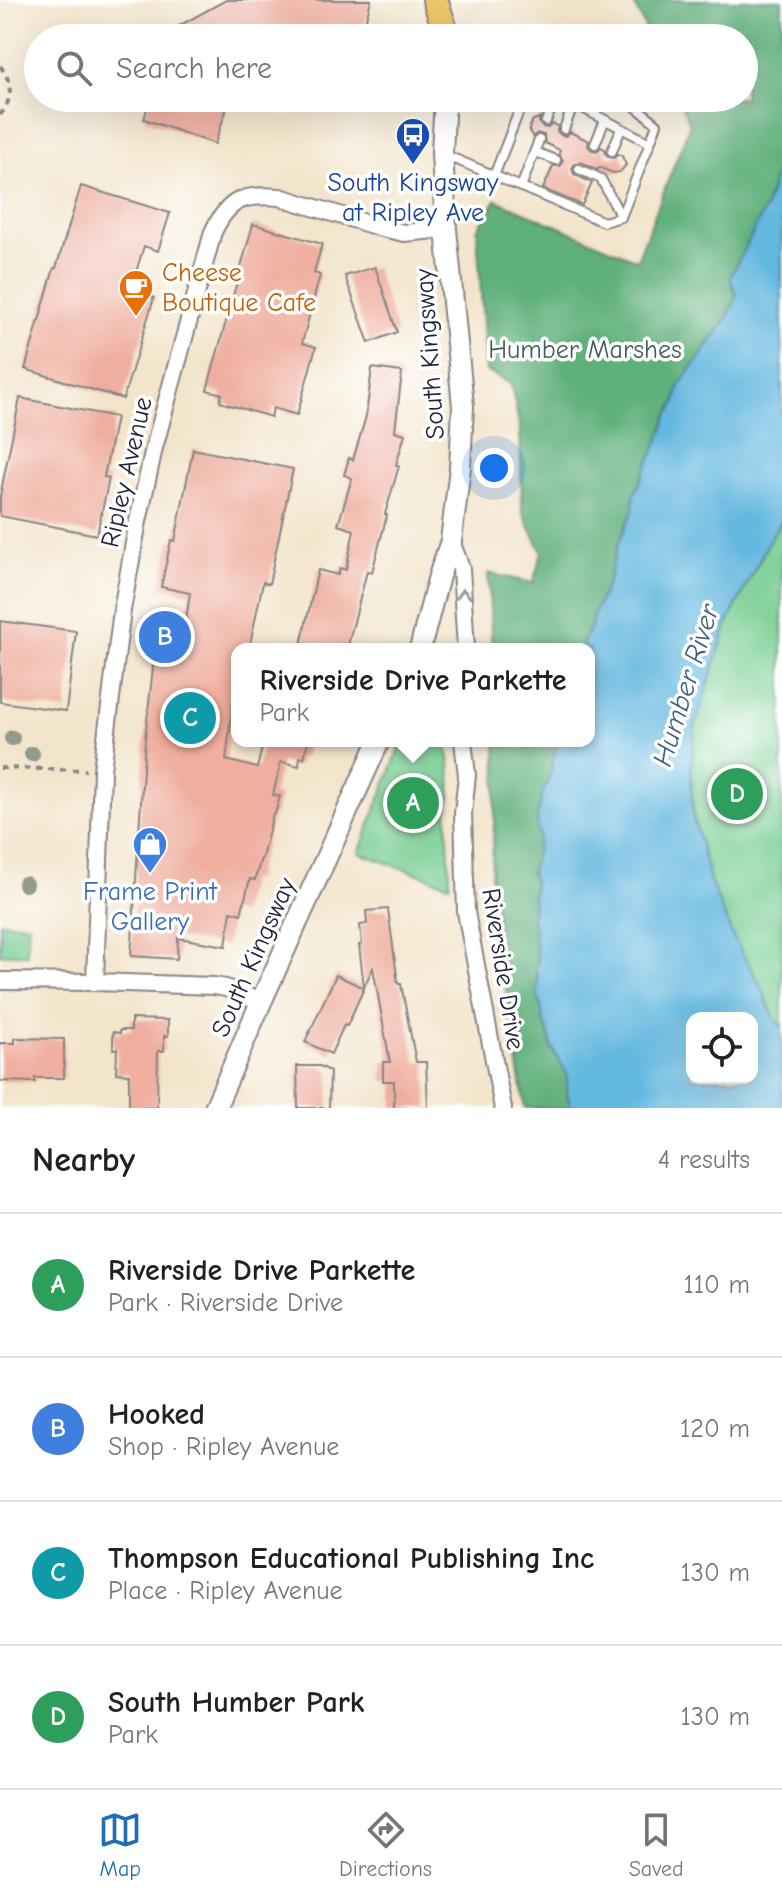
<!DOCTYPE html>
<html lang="en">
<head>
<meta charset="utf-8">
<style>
	:root { --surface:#fff; --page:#f2f2f2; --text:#222; --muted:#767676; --line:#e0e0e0; --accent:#1f6fb2 }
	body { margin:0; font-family:"Comic Neue",sans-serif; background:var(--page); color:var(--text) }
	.controls { position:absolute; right:24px; bottom:24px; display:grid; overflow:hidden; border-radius:16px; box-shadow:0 8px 32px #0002 }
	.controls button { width:72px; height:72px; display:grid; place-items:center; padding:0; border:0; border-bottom:2px solid var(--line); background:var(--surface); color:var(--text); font:40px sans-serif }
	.you { position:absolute; left:494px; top:468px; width:28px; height:28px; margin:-20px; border:6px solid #fff; border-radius:50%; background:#1a73e8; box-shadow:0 0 0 12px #1a73e833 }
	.badge { display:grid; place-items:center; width:52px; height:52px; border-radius:50%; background:var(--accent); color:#fff; font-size:26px; font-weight:700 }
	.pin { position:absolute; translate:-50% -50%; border:4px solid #fff; box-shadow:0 2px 8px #0006 }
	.popup { position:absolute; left:231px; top:643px; width:364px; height:104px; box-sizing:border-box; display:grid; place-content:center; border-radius:16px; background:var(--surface); filter:drop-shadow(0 2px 6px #0005); font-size:26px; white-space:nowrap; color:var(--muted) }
	.popup b { font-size:30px; color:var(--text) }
	.popup::after { content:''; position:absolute; left:50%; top:100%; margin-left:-16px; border:16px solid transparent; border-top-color:var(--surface) }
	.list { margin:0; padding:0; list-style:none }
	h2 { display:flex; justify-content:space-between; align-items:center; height:104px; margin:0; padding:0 32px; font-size:34px }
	h2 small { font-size:26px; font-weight:400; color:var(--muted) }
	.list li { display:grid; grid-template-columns:52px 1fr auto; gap:24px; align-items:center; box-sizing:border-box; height:144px; padding:0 32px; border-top:2px solid var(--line) }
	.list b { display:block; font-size:30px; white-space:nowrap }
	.list p { margin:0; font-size:26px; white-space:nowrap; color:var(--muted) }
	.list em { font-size:26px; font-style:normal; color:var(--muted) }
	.icon { flex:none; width:44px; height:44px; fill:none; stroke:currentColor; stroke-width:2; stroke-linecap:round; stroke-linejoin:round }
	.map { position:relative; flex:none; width:782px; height:1108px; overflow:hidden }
	.search { position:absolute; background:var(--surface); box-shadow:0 8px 32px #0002; left:24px; right:24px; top:24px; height:88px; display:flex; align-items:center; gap:20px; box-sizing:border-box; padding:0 28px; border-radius:44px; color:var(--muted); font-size:30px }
	.sheet { height:680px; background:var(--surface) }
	nav { display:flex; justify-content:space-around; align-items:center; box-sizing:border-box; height:112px; border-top:2px solid var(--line); background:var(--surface); font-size:22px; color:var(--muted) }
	nav a { display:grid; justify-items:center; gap:4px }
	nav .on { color:var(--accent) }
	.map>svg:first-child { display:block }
	.green { fill:#77cd91; stroke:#4c7866; stroke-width:2 }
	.forest { fill:#61b07b; stroke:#42695b; stroke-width:2 }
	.water { fill:#63b8df; stroke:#426d8d; stroke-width:2; fill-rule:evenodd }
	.building { fill:#efae9e }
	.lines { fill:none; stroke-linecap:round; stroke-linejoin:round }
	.service-casing { stroke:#8a8484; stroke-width:12 }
	.minor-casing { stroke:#8a8484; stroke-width:20 }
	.tertiary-casing { stroke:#8a8484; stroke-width:24 }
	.primary-casing { stroke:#8a8484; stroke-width:28 }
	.path { stroke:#8a8484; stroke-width:4; stroke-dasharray:6 6; stroke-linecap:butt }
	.service { stroke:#fff; stroke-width:8 }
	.minor { stroke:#fff; stroke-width:16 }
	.tertiary { stroke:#fff; stroke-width:20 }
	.primary { stroke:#ecc569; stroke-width:24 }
	.tree { fill:#919b8d }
	.oneway { stroke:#9c9ca7 }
	.labels { text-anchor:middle; stroke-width:7; stroke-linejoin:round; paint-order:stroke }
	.transit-label { font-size:26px; fill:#164399; stroke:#fff }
	.food-label { font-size:26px; fill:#c56008; stroke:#fff; text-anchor:start }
	.park-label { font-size:26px; fill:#405e59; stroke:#fff }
	.street-label { font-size:26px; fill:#22223b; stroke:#fff }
	.shop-label { font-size:26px; fill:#366cbe; stroke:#fff }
	.water-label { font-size:28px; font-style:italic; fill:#3c5e7d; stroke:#fff }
</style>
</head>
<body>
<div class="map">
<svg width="782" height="1108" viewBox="0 0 782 1108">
	<rect width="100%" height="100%" fill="#fff"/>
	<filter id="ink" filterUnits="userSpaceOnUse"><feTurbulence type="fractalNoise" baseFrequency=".0125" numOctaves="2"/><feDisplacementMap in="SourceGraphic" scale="16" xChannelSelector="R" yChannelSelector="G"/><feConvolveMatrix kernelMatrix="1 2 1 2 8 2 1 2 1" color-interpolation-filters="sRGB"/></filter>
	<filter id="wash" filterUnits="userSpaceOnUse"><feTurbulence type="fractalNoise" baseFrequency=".006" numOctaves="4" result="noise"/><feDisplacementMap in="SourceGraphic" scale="32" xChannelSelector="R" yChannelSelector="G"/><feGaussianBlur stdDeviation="1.8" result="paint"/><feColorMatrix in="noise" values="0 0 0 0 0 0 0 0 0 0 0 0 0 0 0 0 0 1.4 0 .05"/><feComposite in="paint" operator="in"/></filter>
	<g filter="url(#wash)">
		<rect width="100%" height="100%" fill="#f3e5cc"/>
		<!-- green -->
		<g class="green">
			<path d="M 782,520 L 782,1028 L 773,1016 L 762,988 L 734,939 L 710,881 L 693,816 L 691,771 L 695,726 L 728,622 L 770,539 Z"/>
			<path d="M 402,741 L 445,741 L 450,763 L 451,795 L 447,812 L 450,885 L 359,853 Z"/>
			<path d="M 0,922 L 29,924 L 27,954 L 0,954 Z"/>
		</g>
		<!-- forest -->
		<g class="forest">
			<path d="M 632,0 L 782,0 L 782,153 L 765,209 L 730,278 L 737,295 L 734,304 L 725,322 L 680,385 L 675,404 L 667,417 L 663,431 L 634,495 L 633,510 L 619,543 L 608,582 L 593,616 L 591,627 L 585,638 L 582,649 L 492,649 L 488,573 L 533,583 L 542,552 L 522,511 L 520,429 L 511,384 L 486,371 L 477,230 L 496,200 L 637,260 L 690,124 L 678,98 L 744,98 L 744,38 L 650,38 Z"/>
			<path d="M 496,741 L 557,741 L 551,771 L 541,798 L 537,818 L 539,838 L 531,874 L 534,882 L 532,917 L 538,963 L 535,968 L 538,979 L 537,994 L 541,1004 L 543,1022 L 548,1031 L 552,1049 L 567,1074 L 567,1093 L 571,1108 L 525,1108 L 508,1004 L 491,876 L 497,773 Z"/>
		</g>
		<!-- water -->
		<path class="water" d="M 782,153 L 782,520 L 770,539 L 728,622 L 695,726 L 691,771 L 693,816 L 710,881 L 734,939 L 762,988 L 773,1016 L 782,1028 L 782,1108 L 571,1108 L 567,1093 L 567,1074 L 553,1049 L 548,1031 L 543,1022 L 541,1004 L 537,994 L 538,979 L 535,968 L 538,963 L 532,917 L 534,882 L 531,874 L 539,838 L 537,818 L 541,798 L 551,771 L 557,741 L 589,741 L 589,649 L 582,649 L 585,638 L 591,627 L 593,616 L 608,582 L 619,542 L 633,510 L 634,495 L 663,431 L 667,417 L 675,404 L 680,385 L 725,322 L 734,304 L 737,295 L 730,278 L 765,209 ZM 692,1018 L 752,1018 L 752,1078 L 692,1078 Z"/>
		<g id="blocks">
			<!-- building -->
			<g class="building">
				<path d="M 226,0 L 371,0 L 361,38 L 157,38 Z"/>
				<path d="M 150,98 L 230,98 L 215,144 L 144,119 Z"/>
				<path d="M 540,118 L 539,123 L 543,127 L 548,128 L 552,124 L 558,126 L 557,131 L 561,135 L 566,136 L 570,132 L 589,141 L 588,146 L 592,150 L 597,151 L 601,147 L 605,149 L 605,153 L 609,157 L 614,158 L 618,154 L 622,156 L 626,165 L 620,172 L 613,173 L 599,167 L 598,170 L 581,162 L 574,164 L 572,169 L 574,174 L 592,183 L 582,205 L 543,189 L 553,166 L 560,166 L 563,160 L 559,154 L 560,150 L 545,143 L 544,135 L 537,133 L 533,137 L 529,131 L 530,125 L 533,120 Z"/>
				<path d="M 81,186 L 170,213 L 158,251 L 144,246 L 130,291 L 154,298 L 123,399 L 25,369 L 54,268 L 56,268 Z"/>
				<path d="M 253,224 L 322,244 L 314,273 L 320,275 L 302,343 L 316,347 L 297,415 L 273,408 L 271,417 L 220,402 L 222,394 L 207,390 Z"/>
				<path d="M 375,267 L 397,332 L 369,343 L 345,276 Z"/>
				<path d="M 372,368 L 402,372 L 395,431 L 405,434 L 396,465 L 399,466 L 385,514 L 387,515 L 372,572 L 367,571 L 347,649 L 300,649 L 318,570 L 338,575 L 340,568 L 346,570 L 354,530 L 338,525 L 352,478 L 344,475 L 349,458 L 353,460 L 366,416 Z"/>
				<path d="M 20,398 L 116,417 L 104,477 L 109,478 L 97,535 L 0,516 L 0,496 Z"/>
				<path d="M 193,449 L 293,469 L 269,584 L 263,582 L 249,649 L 237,649 L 237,694 L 234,694 L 226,760 L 257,768 L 262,748 L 258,748 L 259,741 L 308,741 L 304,758 L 300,757 L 299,766 L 281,762 L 273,795 L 280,796 L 275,814 L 273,814 L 262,858 L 261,858 L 255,880 L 250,879 L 241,914 L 231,911 L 226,946 L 178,938 L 177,959 L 131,956 L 145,739 L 158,622 L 185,627 L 190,593 L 161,587 L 171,540 L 175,541 Z"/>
				<path d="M 0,621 L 76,631 L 66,711 L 0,702 Z"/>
				<path d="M 388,909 L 398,984 L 401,984 L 416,1062 L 426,1062 L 428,1108 L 394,1108 L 394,1081 L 383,1081 L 383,1062 L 390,1062 L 373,968 L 364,987 L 359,945 L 362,944 L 360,925 L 367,924 L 366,911 Z"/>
				<path d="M 336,975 L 364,988 L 347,1026 L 344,1025 L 331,1054 L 305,1042 Z"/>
				<path d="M 131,1019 L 168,1020 L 168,1036 L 164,1036 L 164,1051 L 158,1051 L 157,1108 L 129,1108 L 129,1074 L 116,1073 L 117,1049 L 113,1049 L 113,1032 L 120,1033 L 120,1030 L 131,1030 Z"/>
				<path d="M 15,1038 L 64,1039 L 64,1078 L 35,1078 L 35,1082 L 0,1081 L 0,1043 L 15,1043 Z"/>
				<path d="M 297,1066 L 320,1066 L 330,1071 L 329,1108 L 298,1108 Z"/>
			</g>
		</g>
	</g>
	<g filter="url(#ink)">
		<use href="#blocks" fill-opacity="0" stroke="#8a8484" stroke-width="2"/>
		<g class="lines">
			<!-- service casing -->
			<g class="service-casing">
				<g id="service">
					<path d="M 625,98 L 657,124 L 650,143"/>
					<path d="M 546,121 L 556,98"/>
					<path d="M 564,129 L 574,103"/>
					<path d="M 595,144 L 605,120"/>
					<path d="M 612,151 L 621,129"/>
					<path d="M 535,152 L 556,160"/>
					<path d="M 443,154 L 604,222 L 621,217 L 650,143 L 563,98"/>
					<path d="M 579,169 L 601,179 L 621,217"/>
					<path d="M 494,176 L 524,98"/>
					<path d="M 521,187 L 539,140"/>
				</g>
			</g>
			<!-- minor casing -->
			<g class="minor-casing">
				<g id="minor">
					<path d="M 451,541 L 461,568 L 466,649"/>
					<path d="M 463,741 L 467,775 L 463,813 L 466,912 L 503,1108"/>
					<path d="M 0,981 L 95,982 L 214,986 L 226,988 L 261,1002"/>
					<path d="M 95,982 L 102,770 L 122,610 L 138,521 L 154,448 L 213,232 C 229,198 245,194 280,197 L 382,228 L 404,233 L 446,229"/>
				</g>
			</g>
			<!-- tertiary casing -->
			<g class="tertiary-casing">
				<g id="tertiary">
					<path d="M 420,649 L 439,576 L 451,541 L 460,468 L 463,406 L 446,229 L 442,152 L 445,98"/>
					<path d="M 215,1108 L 261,1002 L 379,741"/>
				</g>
			</g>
			<!-- primary casing -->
			<g class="primary-casing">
				<path id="primary" d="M 435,0 L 448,38"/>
			</g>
			<!-- path -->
			<g class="path">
				<path d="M 0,66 C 13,82 13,100 0,115"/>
				<path d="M 0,768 L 86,770"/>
			</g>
			<!-- service -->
			<use href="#service" class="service"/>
			<!-- minor -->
			<use href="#minor" class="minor"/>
			<!-- tertiary -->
			<use href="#tertiary" class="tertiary"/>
			<!-- primary -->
			<use href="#primary" class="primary"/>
		</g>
		<!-- trees -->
		<g class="tree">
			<circle cx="12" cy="738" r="8"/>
			<circle cx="32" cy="754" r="8"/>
			<circle cx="25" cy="884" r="8"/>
		</g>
		<!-- one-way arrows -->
		<defs><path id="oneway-chevron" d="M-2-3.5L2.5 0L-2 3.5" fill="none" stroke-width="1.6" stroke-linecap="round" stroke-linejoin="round" transform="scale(2)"/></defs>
		<use class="oneway" href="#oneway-chevron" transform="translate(463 594) rotate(-93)"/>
	</g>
	<!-- icons -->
	<defs>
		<g id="bus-pin" transform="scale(1.8)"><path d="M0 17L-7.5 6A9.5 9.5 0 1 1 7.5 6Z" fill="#1a4fb4" stroke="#fff"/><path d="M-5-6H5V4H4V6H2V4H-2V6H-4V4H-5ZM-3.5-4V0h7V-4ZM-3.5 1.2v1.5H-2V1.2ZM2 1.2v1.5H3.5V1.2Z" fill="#fff"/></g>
		<g id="cafe-pin" transform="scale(1.8)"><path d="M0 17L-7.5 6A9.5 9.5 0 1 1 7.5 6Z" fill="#e8710a" stroke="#fff"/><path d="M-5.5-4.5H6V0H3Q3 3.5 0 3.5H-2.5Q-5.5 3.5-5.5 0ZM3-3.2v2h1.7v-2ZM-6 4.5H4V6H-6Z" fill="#fff"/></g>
		<g id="shop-pin" transform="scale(1.8)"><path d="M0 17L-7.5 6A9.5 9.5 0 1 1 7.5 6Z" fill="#3f7fe0" stroke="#fff"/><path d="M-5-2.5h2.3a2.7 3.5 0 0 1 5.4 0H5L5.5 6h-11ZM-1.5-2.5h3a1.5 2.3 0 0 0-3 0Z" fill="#fff"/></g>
	</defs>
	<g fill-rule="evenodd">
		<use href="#bus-pin" x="413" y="135"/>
		<use href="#cafe-pin" x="136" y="287"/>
		<use href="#shop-pin" x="150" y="844"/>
	</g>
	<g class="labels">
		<!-- transit labels -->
		<g class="transit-label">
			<text x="413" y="191">South Kingsway<tspan x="413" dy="30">at Ripley Ave</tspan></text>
		</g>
		<!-- food labels -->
		<g class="food-label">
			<text x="162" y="281">Cheese<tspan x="162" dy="30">Boutique Cafe</tspan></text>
		</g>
		<!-- park labels -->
		<g class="park-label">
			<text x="585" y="358">Humber Marshes</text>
		</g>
		<!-- street labels -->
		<g class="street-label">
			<text transform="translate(429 354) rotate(-94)" y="9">South Kingsway</text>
			<text transform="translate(126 472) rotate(-77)" y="9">Ripley Avenue</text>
			<text transform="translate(253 957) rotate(-66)" y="9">South Kingsway</text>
			<text transform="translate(504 969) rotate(81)" y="9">Riverside Drive</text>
		</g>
		<!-- shop labels -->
		<g class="shop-label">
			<text x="150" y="900">Frame Print<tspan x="150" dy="30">Gallery</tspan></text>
		</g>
		<!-- water labels -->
		<g class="water-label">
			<text transform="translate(685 685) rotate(-73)" y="10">Humber River</text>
		</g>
	</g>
</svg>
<div class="controls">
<button><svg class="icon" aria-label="locate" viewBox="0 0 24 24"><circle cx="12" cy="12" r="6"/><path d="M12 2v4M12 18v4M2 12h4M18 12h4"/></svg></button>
</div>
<div class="you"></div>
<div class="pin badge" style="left:413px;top:803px;background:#2e9e5b">A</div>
<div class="popup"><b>Riverside Drive Parkette</b>Park</div>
<div class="pin badge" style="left:165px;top:637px;background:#3f7fe0">B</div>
<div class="pin badge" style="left:190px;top:718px;background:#0f9aa8">C</div>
<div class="pin badge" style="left:737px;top:794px;background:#2e9e5b">D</div>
<div class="search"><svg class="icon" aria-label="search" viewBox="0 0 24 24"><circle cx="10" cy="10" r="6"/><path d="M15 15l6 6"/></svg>Search here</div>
</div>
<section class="sheet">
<h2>Nearby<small>4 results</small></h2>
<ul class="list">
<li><span class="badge" style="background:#2e9e5b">A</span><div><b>Riverside Drive Parkette</b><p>Park · Riverside Drive</p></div><em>110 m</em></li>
<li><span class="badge" style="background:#3f7fe0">B</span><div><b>Hooked</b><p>Shop · Ripley Avenue</p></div><em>120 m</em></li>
<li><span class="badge" style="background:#0f9aa8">C</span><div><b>Thompson Educational Publishing Inc</b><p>Place · Ripley Avenue</p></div><em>130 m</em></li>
<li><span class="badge" style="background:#2e9e5b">D</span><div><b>South Humber Park</b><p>Park</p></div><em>130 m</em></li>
</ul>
</section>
<nav>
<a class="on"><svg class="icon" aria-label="map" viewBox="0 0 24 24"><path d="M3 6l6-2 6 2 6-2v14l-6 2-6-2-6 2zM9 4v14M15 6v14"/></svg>Map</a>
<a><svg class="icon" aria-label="directions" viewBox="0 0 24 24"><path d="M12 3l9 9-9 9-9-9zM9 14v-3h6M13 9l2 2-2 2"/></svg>Directions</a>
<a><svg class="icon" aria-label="saved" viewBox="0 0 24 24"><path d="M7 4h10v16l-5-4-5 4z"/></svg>Saved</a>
</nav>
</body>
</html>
